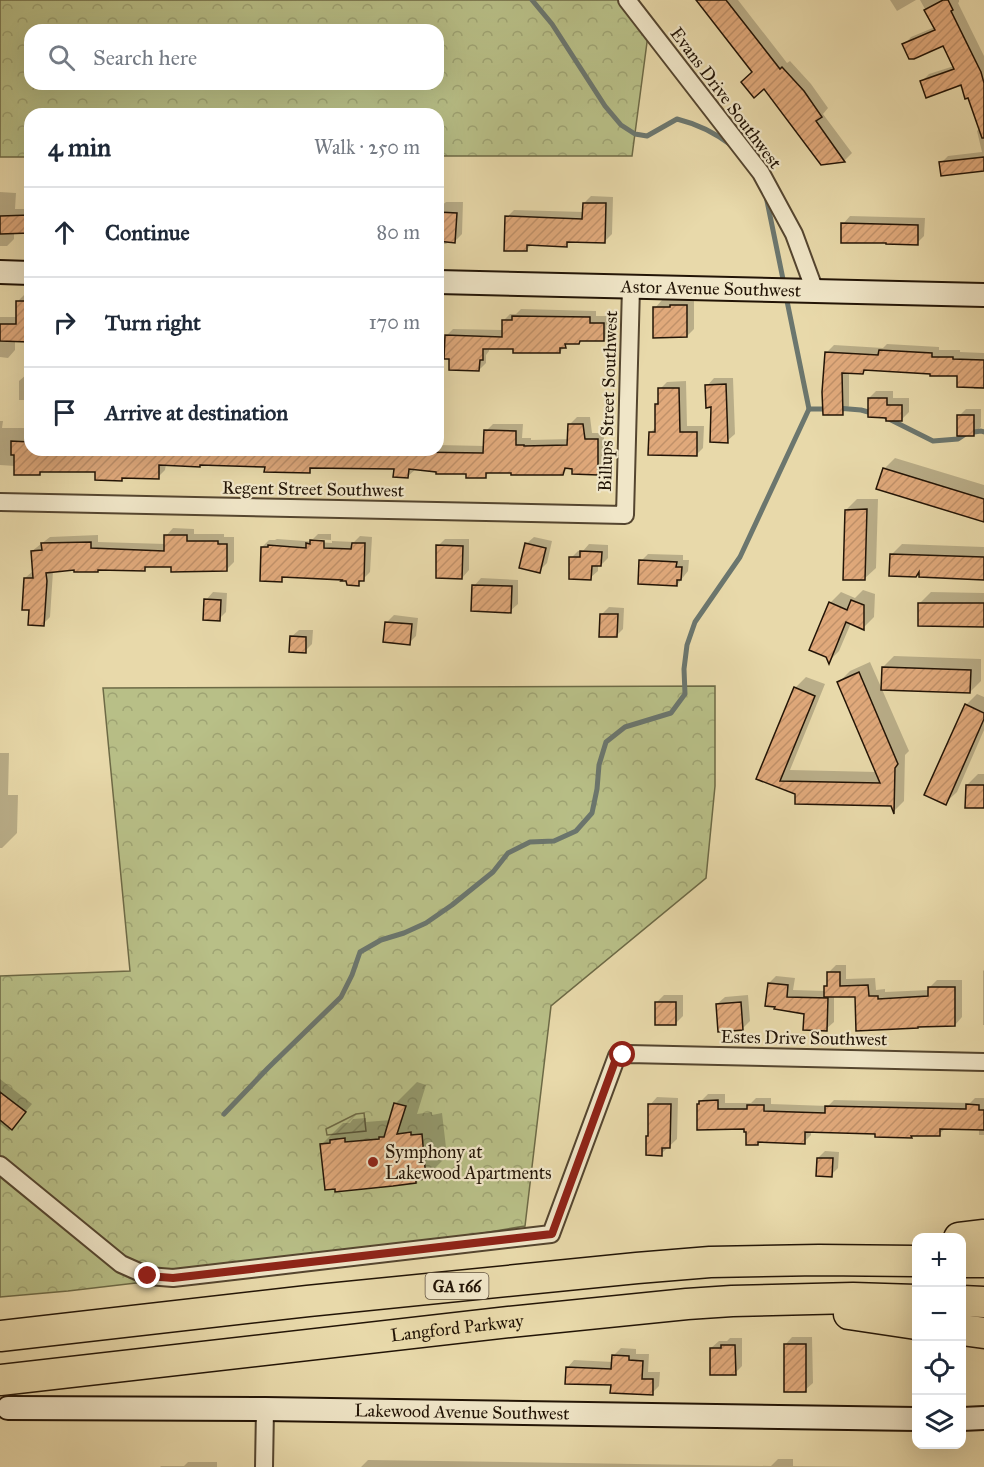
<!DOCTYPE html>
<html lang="en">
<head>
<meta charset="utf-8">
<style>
	:root { --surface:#fff; --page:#f6f6f7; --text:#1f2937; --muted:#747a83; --line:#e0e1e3 }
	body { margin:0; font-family:"IM FELL Great Primer",serif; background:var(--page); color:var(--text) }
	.controls { position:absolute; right:18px; bottom:18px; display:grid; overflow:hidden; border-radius:12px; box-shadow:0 6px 24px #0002 }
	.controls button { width:54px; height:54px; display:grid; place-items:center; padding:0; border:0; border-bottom:2px solid var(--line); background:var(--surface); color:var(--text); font:30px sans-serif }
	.stop { position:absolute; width:18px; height:18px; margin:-14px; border:4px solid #8f2418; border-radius:50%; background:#fff }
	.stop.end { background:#8f2418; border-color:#fff; box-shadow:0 2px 6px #0008 }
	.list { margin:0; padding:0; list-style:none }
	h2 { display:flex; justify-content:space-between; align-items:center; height:78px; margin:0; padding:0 24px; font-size:26px }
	h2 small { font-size:20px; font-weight:400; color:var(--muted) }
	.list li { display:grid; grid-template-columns:39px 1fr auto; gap:18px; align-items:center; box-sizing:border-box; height:90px; padding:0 24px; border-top:2px solid var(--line) }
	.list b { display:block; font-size:22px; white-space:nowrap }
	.list em { font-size:20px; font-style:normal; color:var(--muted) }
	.icon { flex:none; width:33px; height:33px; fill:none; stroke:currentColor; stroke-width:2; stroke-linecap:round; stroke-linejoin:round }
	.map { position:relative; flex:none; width:984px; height:1467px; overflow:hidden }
	.search { position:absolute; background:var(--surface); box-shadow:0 6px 24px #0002; left:24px; top:24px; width:420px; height:66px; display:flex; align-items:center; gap:15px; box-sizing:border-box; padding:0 21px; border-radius:18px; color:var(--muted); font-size:22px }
	.panel { position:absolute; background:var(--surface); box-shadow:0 6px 24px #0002; left:24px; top:108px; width:420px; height:348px; border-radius:18px }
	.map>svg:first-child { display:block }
	.forest { fill:url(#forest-crowns); stroke:#6d6a46; stroke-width:1.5; fill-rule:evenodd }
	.garden { fill:url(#garden-furrows); stroke:#6d6a46; stroke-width:1.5 }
	.shadow { fill:#0003 }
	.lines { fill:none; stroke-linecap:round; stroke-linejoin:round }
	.stream { stroke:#6b766e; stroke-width:5 }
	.building { fill:url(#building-hatch); stroke:#221406; stroke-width:1.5 }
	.street-casing { stroke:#54452f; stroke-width:20 }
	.secondary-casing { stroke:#221406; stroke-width:26 }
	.highway-casing { stroke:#221406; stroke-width:33 }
	.street { stroke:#f0e6c8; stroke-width:16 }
	.secondary { stroke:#f0e6c8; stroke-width:22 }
	.highway { stroke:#e8d9aa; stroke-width:30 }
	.route { stroke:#8f2418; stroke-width:8 }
	.poi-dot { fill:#8f2418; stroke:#f0e6c8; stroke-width:2 }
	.labels { text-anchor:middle; stroke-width:4.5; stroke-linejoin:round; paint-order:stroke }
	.shield { fill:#f0e6c8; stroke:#605340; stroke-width:1.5 }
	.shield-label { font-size:16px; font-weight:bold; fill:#221406 }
	.street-label { font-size:18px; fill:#221406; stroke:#f0e6c8 }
	.poi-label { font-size:18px; fill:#221406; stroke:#f0e6c8; text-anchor:start }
</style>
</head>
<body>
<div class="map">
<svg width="984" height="1467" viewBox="0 0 984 1467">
	<defs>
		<pattern id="forest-crowns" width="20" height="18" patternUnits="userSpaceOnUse" patternTransform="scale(1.5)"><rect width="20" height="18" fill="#b8bf87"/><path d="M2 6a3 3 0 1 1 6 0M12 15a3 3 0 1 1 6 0" fill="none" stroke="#9ea373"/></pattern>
		<pattern id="garden-furrows" width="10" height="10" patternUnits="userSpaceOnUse" patternTransform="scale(1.5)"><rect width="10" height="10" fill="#b8bf87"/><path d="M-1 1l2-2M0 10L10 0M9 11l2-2" fill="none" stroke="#9ea373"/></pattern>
		<pattern id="building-hatch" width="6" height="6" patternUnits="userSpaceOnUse" patternTransform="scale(1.5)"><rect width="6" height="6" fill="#e0a97b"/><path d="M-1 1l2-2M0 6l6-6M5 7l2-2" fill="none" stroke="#c09169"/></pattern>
	</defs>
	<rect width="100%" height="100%" fill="#e8d9aa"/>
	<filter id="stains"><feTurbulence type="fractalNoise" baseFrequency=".00333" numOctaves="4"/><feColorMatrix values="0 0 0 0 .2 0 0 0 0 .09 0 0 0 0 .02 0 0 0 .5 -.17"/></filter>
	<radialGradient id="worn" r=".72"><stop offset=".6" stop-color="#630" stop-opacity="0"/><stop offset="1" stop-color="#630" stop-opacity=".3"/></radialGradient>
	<!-- forest -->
	<g class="forest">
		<path d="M 0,0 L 628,0 L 649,27 L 632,156 L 438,156 L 438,114 L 30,114 L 30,157 L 0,157 ZM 30,30 L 438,30 L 438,84 L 30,84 Z"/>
		<path d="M 715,686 L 715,786 L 706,878 L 551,1006 L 525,1226 L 306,1263 L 68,1291 L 0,1297 L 0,976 L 130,971 L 103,688 Z"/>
	</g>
	<!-- garden -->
	<path class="garden" d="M 364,1113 L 366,1131 L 327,1135 L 326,1129 L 356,1114 Z"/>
	<!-- shadow -->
	<g class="shadow">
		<path d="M 698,0 L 738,0 L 787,63 L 790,61 L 811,84 L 828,108 L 823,114 L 852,153 L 845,160 L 822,164 Z"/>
		<path d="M 890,0 L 916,0 L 897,11 Z"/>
		<path d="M 920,0 L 959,0 L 959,2 L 958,3 L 984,56 L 984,170 L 941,163 L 948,156 L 982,152 L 977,131 L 980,128 L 969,97 L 962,83 L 922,81 L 929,74 L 954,66 L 944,44 L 904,45 L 911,37 L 935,27 Z"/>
		<path d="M 0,192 L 16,193 L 15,209 L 30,209 L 30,231 L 14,232 L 14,239 L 7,246 L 0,246 Z"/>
		<path d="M 591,196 L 613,197 L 612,234 L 604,242 L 571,241 L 566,245 L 532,244 L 526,250 L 507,217 L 514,210 L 584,212 L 584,203 Z"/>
		<path d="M 446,202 L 463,202 L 462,234 L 455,241 L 449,241 L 446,244 L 438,244 L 438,207 L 440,207 Z"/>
		<path d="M 850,216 L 925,218 L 924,236 L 917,243 L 843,224 Z"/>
		<path d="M 25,294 L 30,294 L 30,339 L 29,340 L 15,340 L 15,350 L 8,358 L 0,357 L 0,317 L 17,317 L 18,301 Z"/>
		<path d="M 679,298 L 694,298 L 694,329 L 687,336 L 655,308 L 662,300 L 677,300 Z"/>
		<path d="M 521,309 L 596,311 L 596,316 L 611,316 L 611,332 L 604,340 L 582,339 L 569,342 L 560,352 L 515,347 L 489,347 L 489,351 L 486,355 L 486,363 L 479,370 L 446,336 L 453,329 L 503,330 L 503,321 L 510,314 L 516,314 Z"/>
		<path d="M 887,344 L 939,347 L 939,350 L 960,350 L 960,352 L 984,353 L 984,389 L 974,389 L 974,386 L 959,375 L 867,368 L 863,372 L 849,372 L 849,406 L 842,414 L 827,352 L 834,345 L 883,348 Z"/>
		<path d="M 27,374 L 30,374 L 30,400 L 19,400 L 19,381 Z"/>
		<path d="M 714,378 L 733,378 L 735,434 L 727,441 L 712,406 L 707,386 Z"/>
		<path d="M 686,381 L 687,426 L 704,426 L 703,448 L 696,455 L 650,433 L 657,426 L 657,404 L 660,401 L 660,389 L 667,382 Z"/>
		<path d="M 876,391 L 893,391 L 893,398 L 909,398 L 909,412 L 902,419 L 869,398 Z"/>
		<path d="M 966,409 L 981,409 L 981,427 L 973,434 L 959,416 Z"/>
		<path d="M 577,417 L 590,417 L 592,433 L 604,433 L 604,466 L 597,473 L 569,467 L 563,473 L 490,471 L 486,476 L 468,472 L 416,469 L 408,476 L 395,468 L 314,467 L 309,471 L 266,465 L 166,464 L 165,470 L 158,477 L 124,477 L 121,479 L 97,471 L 43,470 L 39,473 L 15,466 L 0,465 L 0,421 L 3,421 L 2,428 L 30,428 L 30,450 L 438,450 L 438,445 L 485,446 L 486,431 L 493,424 L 523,424 L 522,438 L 531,438 L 531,440 L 569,439 L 570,424 Z"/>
		<path d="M 895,458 L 984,485 L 984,521 L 884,469 Z"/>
		<path d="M 857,499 L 878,499 L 876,568 L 864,579 L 846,510 Z"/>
		<path d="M 173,528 L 194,529 L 194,534 L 224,534 L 224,537 L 234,537 L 234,562 L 227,569 L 172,566 L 148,566 L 144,570 L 100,569 L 98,570 L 75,569 L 53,571 L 50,617 L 43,624 L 30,609 L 25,578 L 33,571 L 32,551 L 50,537 L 98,535 L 98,542 L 166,544 L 166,536 Z"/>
		<path d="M 318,534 L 331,534 L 331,540 L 313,539 Z"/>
		<path d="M 360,536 L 372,537 L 370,572 L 358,584 L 347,580 L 286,575 L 281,580 L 262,547 L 269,540 L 275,540 L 277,539 L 332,543 L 332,541 L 354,542 Z"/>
		<path d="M 534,537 L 552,541 L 547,563 L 540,570 L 526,544 Z"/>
		<path d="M 445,539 L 469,539 L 469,570 L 462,578 L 438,546 Z"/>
		<path d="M 589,544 L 608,545 L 608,558 L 601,565 L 598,565 L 598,571 L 590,578 L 571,558 L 578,551 L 583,551 Z"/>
		<path d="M 902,544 L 984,547 L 984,578 L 920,571 L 916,576 L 892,554 Z"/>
		<path d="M 648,554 L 683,555 L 683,560 L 689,560 L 688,571 L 677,585 L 641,561 Z"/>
		<path d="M 481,578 L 518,580 L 518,604 L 510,611 L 474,586 Z"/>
		<path d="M 863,590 L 875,594 L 874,617 L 863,628 L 851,623 L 839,651 L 829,661 L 830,603 L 841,592 L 855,598 Z"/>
		<path d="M 213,592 L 227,593 L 226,612 L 219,619 L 206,600 Z"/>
		<path d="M 931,592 L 984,593 L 984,625 L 920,603 Z"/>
		<path d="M 609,607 L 624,608 L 623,629 L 616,636 L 602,614 Z"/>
		<path d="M 394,615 L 418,618 L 416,636 L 409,643 L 387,622 Z"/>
		<path d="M 299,630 L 313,630 L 312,644 L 305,651 L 291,637 Z"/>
		<path d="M 894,656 L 981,659 L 981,681 L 970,692 L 883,667 Z"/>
		<path d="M 870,662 L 909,751 L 905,755 L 904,801 L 894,811 L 892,805 L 796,793 L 758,778 L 795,688 L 806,677 L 825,684 L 790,770 L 877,772 L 839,682 L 850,671 Z"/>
		<path d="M 977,694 L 984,697 L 984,730 L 957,792 L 945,803 L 966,705 Z"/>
		<path d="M 0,753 L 9,753 L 8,795 L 18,795 L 17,833 L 2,848 L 0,848 Z"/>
		<path d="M 978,774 L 984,774 L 984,807 L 967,785 Z"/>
		<path d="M 836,965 L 846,965 L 846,979 L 875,978 L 876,990 L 885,989 L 885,992 L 929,990 L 929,988 L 937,980 L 962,980 L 962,1017 L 955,1025 L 856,996 L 834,996 L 834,1022 L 826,1029 L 769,983 L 776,976 L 795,978 L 793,990 L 826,991 L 826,987 L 829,984 L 829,972 Z"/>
		<path d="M 984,970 L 984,1025 L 983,1025 L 983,971 Z"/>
		<path d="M 664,995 L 683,995 L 683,1016 L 676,1023 L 657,1002 Z"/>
		<path d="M 748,995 L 750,1021 L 743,1028 L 717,1004 L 725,997 Z"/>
		<path d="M 0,1079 L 32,1104 L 9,1131 L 0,1124 Z"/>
		<path d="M 417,1082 L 426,1085 L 417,1114 L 432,1112 L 432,1115 L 442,1113 L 447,1156 L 426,1177 L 419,1178 L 415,1182 L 322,1144 L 343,1123 L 350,1123 L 353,1119 L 366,1118 L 366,1122 L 391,1120 L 396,1103 Z"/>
		<path d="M 708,1094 L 725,1094 L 725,1103 L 751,1103 L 756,1098 L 771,1098 L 771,1104 L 828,1106 L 834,1100 L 970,1103 L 975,1098 L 984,1098 L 984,1135 L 979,1135 L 979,1129 L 946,1128 L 939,1134 L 913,1134 L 911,1136 L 877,1133 L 811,1131 L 811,1135 L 804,1142 L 761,1141 L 758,1144 L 745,1127 L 701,1103 L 701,1101 Z"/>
		<path d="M 657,1097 L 678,1098 L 677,1139 L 661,1154 L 647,1136 L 649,1134 L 650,1105 Z"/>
		<path d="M 825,1151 L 839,1152 L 838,1168 L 831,1175 L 818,1158 Z"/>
		<path d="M 792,1337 L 812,1337 L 813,1383 L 805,1390 L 785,1345 Z"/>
		<path d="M 730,1338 L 742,1338 L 742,1366 L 735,1373 L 711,1348 L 719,1341 L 727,1341 Z"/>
		<path d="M 621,1348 L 636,1349 L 636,1354 L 649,1354 L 648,1372 L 660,1372 L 659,1386 L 652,1393 L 612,1384 L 567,1368 L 574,1360 L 613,1362 L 614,1355 Z"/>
		<path d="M 778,1459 L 793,1459 L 793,1466 L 864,1467 L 361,1467 L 368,1460 L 771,1466 Z"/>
		<path d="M 188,1462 L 217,1462 L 217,1467 L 160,1467 L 161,1466 L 184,1466 Z"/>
	</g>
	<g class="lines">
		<!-- stream -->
		<g class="stream">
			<path d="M 532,0 L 552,24 L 605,106 L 621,125 L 635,134 L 647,136 L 677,119 C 697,124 714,132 731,145"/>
			<path d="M 766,196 L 784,284"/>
			<path d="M 837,408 L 861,410 L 872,413"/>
			<path d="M 809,409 L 828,409"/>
			<path d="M 887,418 L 933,441 L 958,439 L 967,433 L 981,431 L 984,432"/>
			<path d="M 224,1114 L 268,1068 L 341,997 L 352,975 L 360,952 L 381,940 L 404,933 L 426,923 L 452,905 L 493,872 L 508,853 L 530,842 L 554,841 L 576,831 L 592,813 L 597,789 L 599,765 L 606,742 L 625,727 L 671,713 L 685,694 L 684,669 L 687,645 L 695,622 L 740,557 L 809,409 L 786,296"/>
		</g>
	</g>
	<!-- building -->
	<g class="building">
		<path d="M 696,0 L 726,0 L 780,69 L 782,67 L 804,91 L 822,117 L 816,121 L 845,162 L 821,165 L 764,89 L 754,98 L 741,82 L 752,72 Z"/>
		<path d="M 943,0 L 948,0 L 953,10 L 951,11 L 981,72 L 984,83 L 984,138 L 982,138 L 968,98 L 965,99 L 961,85 L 926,98 L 920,81 L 954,69 L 943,46 L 914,59 L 909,59 L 902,44 L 935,30 L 924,10 Z"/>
		<path d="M 984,157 L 984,171 L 941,176 L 939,162 Z"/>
		<path d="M 583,203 L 606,203 L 605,243 L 567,242 L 567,247 L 527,245 L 527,251 L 504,251 L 505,216 L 582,219 Z"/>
		<path d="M 438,212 L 457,213 L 455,243 L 438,241 Z"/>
		<path d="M 30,215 L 30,233 L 0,234 L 0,216 Z"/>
		<path d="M 841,223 L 918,225 L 918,245 L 886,244 L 886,243 L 841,243 Z"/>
		<path d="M 16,301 L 30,301 L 29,342 L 0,341 L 0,324 L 16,324 Z"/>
		<path d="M 670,305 L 687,305 L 687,337 L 653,338 L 653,307 L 670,307 Z"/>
		<path d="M 512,316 L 590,317 L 590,323 L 604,323 L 604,341 L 580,341 L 579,344 L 565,344 L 566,348 L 560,348 L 560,353 L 513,353 L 513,349 L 483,349 L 483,360 L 480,360 L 479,371 L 449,370 L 449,359 L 444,359 L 445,335 L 502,337 L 502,320 L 512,320 Z"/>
		<path d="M 879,350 L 932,353 L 932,357 L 953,357 L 953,359 L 984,360 L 984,388 L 957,387 L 957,376 L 930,376 L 930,374 L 864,370 L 863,374 L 842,373 L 843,415 L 823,415 L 822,392 L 825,352 L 878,355 Z"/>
		<path d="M 726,384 L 728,443 L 710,442 L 711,407 L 706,408 L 705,385 Z"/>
		<path d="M 658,388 L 679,388 L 680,432 L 697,432 L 697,456 L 648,455 L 649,432 L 655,432 L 655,404 L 658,404 Z"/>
		<path d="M 868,398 L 887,398 L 887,405 L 902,405 L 902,421 L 886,421 L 886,418 L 868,417 Z"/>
		<rect x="957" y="415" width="17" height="21"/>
		<path d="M 568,424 L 583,424 L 585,439 L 598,439 L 598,475 L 572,474 L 572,469 L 565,468 L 563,475 L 511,475 L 511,473 L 486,473 L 486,478 L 466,478 L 466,474 L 436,474 L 436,472 L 409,469 L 408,478 L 393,477 L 394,469 L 310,468 L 310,473 L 264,472 L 265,467 L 200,465 L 200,467 L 159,465 L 159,479 L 122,478 L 122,481 L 95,480 L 95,472 L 40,472 L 40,475 L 14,475 L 14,455 L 11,455 L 11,441 L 30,442 L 30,450 L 413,450 L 413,452 L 483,453 L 484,430 L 516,431 L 516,445 L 524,445 L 524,446 L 567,445 Z"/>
		<path d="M 883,468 L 984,499 L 984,522 L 876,489 Z"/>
		<path d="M 867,509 L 865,580 L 843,580 L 845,510 Z"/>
		<path d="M 164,535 L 187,535 L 187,541 L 218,541 L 218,544 L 227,544 L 227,571 L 171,572 L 171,567 L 145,567 L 145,571 L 98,570 L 98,572 L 74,572 L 74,570 L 46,573 L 47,581 L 44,626 L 28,625 L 29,610 L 22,610 L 24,578 L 33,578 L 31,551 L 42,550 L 41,543 L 91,542 L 91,548 L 164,551 Z"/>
		<path d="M 310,540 L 324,541 L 324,548 L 351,549 L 352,543 L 365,543 L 364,581 L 359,581 L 359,586 L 347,585 L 346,581 L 341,581 L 342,580 L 282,577 L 282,582 L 260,581 L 261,547 L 268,547 L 268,545 L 306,548 L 306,543 L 310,544 Z"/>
		<path d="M 525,543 L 546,548 L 540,573 L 519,568 Z"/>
		<path d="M 436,545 L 463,546 L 462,579 L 436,578 Z"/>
		<path d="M 580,551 L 602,552 L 601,566 L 592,566 L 591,580 L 569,579 L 569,557 L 580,557 Z"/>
		<path d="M 890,554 L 984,557 L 984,580 L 919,577 L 919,572 L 916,577 L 889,576 Z"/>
		<path d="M 639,560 L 677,562 L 676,567 L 682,567 L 681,580 L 677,580 L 677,586 L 638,584 Z"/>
		<path d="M 472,585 L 512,586 L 511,613 L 471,611 Z"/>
		<path d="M 204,599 L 221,600 L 220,621 L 203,620 Z"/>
		<path d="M 851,600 L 864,605 L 864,630 L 846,622 L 829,664 L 826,657 L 809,650 L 829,602 L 847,610 Z"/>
		<path d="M 918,603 L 984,603 L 984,627 L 918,626 Z"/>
		<path d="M 600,614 L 618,614 L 617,637 L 599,637 Z"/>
		<path d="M 385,622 L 412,624 L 410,645 L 383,642 Z"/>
		<path d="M 290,636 L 306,637 L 306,653 L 289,652 Z"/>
		<path d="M 882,667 L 971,670 L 970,693 L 881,690 Z"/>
		<path d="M 859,672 L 898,764 L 895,768 L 894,814 L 891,806 L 795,804 L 795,794 L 756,779 L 794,687 L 815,696 L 780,781 L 880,783 L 837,682 Z"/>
		<path d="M 965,704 L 984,713 L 984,719 L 946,805 L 924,795 Z"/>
		<path d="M 966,785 L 984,785 L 984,808 L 965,808 Z"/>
		<path d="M 827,972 L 840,972 L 840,986 L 868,985 L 869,996 L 878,996 L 878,999 L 928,996 L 928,987 L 955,987 L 955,1026 L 918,1027 L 918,1028 L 856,1031 L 855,997 L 824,997 L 824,986 L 827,986 Z"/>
		<path d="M 768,983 L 788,985 L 787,997 L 828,998 L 827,1031 L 803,1030 L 804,1014 L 774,1009 L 775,1007 L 765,1006 Z"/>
		<rect x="655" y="1002" width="21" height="23"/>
		<path d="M 741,1002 L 743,1030 L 718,1032 L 716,1004 Z"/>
		<path d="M 0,1092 L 26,1112 L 12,1130 L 0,1120 Z"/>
		<path d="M 718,1100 L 718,1109 L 747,1109 L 747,1105 L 764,1105 L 764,1111 L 825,1113 L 825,1106 L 966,1109 L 966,1104 L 979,1105 L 979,1110 L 984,1110 L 984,1130 L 940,1129 L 940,1136 L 911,1136 L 912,1138 L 875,1137 L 875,1134 L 805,1132 L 805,1144 L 758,1142 L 758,1145 L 746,1145 L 746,1132 L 744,1132 L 744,1129 L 697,1130 L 697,1104 L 699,1104 L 699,1101 Z"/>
		<path d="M 394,1103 L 406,1106 L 397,1134 L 411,1132 L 411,1135 L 422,1134 L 426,1179 L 416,1180 L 416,1183 L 393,1186 L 335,1192 L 335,1189 L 325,1190 L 320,1144 L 330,1143 L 330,1140 L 345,1138 L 345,1142 L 379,1139 L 379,1137 L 384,1137 Z"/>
		<path d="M 648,1104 L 671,1104 L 670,1148 L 662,1148 L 662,1156 L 646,1155 L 646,1136 L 648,1136 Z"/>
		<path d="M 817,1158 L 833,1158 L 832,1177 L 816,1176 Z"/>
		<rect x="784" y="1344" width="22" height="48"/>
		<path d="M 721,1345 L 735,1345 L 736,1375 L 710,1375 L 710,1348 L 721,1348 Z"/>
		<path d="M 612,1355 L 629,1356 L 629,1360 L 643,1361 L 642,1379 L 653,1379 L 653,1395 L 610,1393 L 611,1385 L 565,1384 L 566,1367 L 611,1369 Z"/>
	</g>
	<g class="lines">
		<!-- street casing -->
		<g class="street-casing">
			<g id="street">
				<path d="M 627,0 L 761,173 L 794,234 L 815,291"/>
				<path d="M 0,502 L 625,515 L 631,287"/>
				<path d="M 0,1165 L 121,1264 L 148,1276 L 173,1278 L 551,1234 L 617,1056 L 628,1054 L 984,1062"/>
				<path d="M 264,1467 L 265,1409"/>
			</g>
		</g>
		<!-- secondary casing -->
		<g class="secondary-casing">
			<g id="secondary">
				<path d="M 0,272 L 30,273"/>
				<path id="s1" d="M 438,282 L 984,295"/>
				<path id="s2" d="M 8,1408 L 265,1409 L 916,1419"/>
				<path d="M 962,1419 L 984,1418"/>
			</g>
		</g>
		<!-- highway casing -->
		<g class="highway-casing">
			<g id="highway">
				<path d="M 959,1238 L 984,1235"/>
				<path d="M 962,1262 L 984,1262"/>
				<path d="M 962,1301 L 984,1302"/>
				<path d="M 849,1314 L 916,1324"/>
				<path d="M 962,1330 L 984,1333"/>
				<path d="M 0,1336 L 308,1301 L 637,1268 L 710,1262 L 819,1260 L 916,1261"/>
				<path id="s3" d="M 0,1380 L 509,1322 L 687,1304 L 732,1301 L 853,1298 L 916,1300"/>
			</g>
		</g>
		<!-- street -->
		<use href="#street" class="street"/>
		<!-- secondary -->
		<use href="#secondary" class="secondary"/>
		<!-- highway -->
		<use href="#highway" class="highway"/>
	</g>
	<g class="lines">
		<!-- route -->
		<path class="route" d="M 148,1276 L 173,1278 L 552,1234 L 617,1056 L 623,1055"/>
	</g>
	<!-- markers -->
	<circle class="poi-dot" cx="373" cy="1162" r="6"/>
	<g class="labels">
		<!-- shield labels -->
		<rect class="shield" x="425.5" y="1273" width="63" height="26" rx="4.5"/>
		<g class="shield-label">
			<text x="457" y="1292">GA 166</text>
		</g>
		<!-- street labels -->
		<g class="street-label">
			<text transform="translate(726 98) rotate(53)" y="6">Evans Drive Southwest</text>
			<text dy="6" stroke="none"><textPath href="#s1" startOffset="273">Astor Avenue Southwest</textPath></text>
			<text transform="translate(608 401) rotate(-88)" y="6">Billups Street Southwest</text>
			<text transform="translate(313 489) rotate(1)" y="6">Regent Street Southwest</text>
			<text transform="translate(804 1038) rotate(1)" y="6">Estes Drive Southwest</text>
			<text dy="6" stroke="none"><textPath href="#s3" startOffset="460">Langford Parkway</textPath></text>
			<text dy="6" stroke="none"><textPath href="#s2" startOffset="454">Lakewood Avenue Southwest</textPath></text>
		</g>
		<!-- poi labels -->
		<g class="poi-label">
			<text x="385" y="1158">Symphony at<tspan x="385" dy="21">Lakewood Apartments</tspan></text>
		</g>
	</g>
	<rect width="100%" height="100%" filter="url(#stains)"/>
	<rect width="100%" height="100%" fill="url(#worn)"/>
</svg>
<div class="controls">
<button>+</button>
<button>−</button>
<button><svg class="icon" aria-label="locate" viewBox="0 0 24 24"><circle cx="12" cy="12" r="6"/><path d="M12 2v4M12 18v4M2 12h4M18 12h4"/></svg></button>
<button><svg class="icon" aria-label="layers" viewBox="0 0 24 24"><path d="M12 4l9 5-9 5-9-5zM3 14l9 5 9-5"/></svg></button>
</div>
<div class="stop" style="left:623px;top:1055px"></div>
<div class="stop end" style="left:148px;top:1276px"></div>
<div class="search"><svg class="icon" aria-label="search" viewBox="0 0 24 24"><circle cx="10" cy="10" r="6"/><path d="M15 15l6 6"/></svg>Search here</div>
<section class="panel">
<h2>4 min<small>Walk · 250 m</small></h2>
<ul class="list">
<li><svg class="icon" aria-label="ahead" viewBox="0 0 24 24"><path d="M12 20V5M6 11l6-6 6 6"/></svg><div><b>Continue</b></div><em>80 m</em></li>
<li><svg class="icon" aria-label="right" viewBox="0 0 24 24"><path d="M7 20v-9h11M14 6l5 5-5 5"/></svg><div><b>Turn right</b></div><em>170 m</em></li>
<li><svg class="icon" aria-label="arrive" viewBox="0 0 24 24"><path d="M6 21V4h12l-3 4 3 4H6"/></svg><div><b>Arrive at destination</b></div></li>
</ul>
</section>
</div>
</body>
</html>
